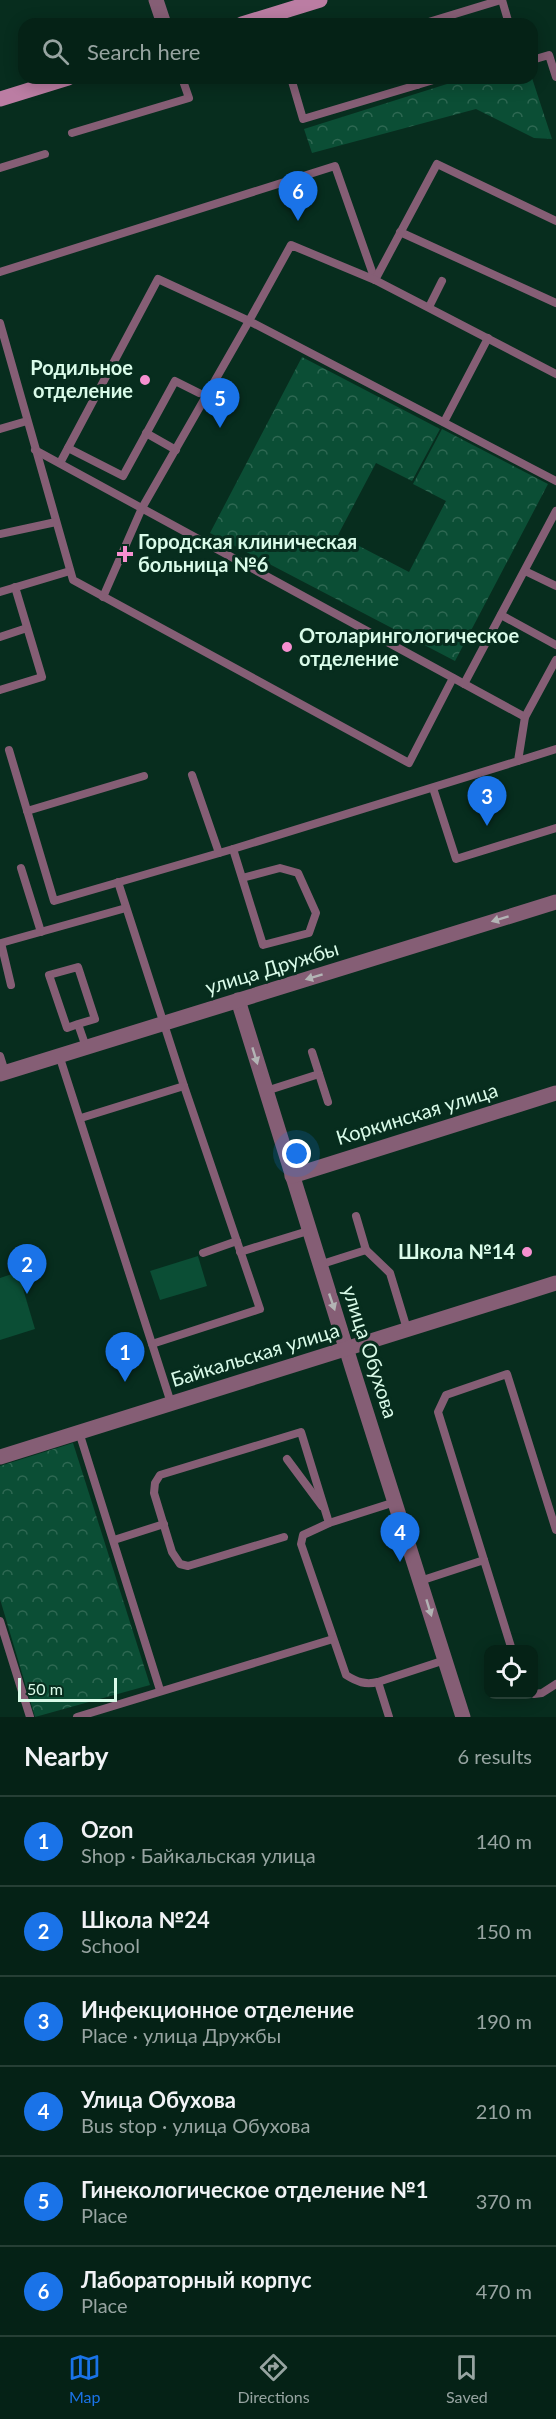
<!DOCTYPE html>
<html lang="en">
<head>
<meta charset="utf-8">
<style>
	:root { --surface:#052216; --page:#132f23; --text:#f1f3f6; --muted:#97a4a1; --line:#263f35; --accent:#1a73e8 }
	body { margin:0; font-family:Lato,sans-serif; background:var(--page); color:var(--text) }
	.controls { position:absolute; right:18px; bottom:18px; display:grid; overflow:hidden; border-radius:12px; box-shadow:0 3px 15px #0003 }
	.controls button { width:54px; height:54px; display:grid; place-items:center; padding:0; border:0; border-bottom:2px solid var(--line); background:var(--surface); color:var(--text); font:30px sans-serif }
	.scale { position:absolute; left:18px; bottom:15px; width:99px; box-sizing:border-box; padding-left:6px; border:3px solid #d9fbe9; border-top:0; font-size:16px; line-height:21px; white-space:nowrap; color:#d9fbe9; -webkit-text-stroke:4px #072d1e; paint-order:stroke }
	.you { position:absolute; left:297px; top:1154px; width:21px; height:21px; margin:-15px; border:4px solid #fff; border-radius:50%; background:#1a73e8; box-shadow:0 0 0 9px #1a73e833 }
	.badge { display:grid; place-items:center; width:39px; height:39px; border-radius:50%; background:var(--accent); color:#fff; font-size:20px; font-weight:700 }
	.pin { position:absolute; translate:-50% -50px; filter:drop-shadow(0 2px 3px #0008) }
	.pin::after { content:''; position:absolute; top:32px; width:21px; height:18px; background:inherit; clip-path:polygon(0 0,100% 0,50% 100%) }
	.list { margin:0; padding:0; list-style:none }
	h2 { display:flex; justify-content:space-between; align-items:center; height:78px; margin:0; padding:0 24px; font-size:26px }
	h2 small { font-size:20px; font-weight:400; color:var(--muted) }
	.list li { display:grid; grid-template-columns:39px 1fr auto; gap:18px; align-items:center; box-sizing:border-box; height:90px; padding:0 24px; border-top:2px solid var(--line) }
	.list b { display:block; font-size:22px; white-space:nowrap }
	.list p { margin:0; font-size:20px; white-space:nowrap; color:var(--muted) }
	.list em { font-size:20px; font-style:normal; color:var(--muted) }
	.icon { flex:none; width:33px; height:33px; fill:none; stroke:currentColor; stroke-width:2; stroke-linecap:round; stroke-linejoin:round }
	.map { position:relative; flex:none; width:556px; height:1717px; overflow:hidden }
	.search { position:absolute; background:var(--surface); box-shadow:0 3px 15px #0003; left:18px; right:18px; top:18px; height:66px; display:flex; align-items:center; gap:15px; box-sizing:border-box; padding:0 21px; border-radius:18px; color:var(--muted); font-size:22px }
	.sheet { height:618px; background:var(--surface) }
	nav { display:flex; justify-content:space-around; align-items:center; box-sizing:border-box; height:84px; border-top:2px solid var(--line); background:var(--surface); font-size:16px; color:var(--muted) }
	nav a { display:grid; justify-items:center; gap:3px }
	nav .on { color:var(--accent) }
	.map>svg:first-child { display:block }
	.park { fill:url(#park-crowns) }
	.pitch { fill:#0b4e35 }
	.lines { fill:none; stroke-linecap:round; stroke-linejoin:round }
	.lane { stroke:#855e75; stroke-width:8 }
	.street { stroke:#855e75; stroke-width:15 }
	.secondary { stroke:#bb7da3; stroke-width:15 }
	.oneway { fill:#b3b4b5 }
	.poi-dot { fill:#f690d0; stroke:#072d1e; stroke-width:2 }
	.labels { text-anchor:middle; stroke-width:6; stroke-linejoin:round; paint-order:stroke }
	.poi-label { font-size:20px; font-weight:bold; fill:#d9fbe9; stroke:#072d1e; text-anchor:end }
	.street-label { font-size:20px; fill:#d9fbe9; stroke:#072d1e }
</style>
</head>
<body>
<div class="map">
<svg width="556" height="1717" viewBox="0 0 556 1717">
	<defs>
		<pattern id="park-crowns" width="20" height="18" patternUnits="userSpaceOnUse" patternTransform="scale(1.5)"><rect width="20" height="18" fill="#0b4e35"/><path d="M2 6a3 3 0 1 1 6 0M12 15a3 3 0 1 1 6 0" fill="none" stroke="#2e6852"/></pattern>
	</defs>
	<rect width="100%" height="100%" fill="#072d1e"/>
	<!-- park -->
	<g class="park">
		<path d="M 466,78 L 532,78 L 552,139 L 534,138 L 476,109 L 312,153 L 304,129 Z"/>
		<path d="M 302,357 L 440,429 L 412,481 L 376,463 L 338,535 L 409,572 L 446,501 L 413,484 L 442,429 L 548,484 L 455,661 L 210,533 Z"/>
		<path d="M 73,1443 L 150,1685 L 35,1717 L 0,1599 L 0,1466 Z"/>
	</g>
	<!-- pitch -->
	<g class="pitch">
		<path d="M 198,1256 L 207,1286 L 160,1300 L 150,1271 Z"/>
		<path d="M 18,1272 L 35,1329 L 0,1340 L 0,1278 Z"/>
	</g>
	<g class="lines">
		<!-- lane -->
		<g class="lane">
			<path d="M 502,0 L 509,24"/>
			<path d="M 422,24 L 501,0"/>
			<path d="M 532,60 L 549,55 L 556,77"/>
			<path d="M 291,78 L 303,119 L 417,85 L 415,78"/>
			<path d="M 417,85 L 440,78"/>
			<path d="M 72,133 L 189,98 L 182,78"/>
			<path d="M 0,168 L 45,154"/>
			<path d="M 400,232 L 556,303"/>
			<path d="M 0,272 L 335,166 L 375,280"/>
			<path d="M 375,280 L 437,164 L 556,221"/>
			<path d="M 429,307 L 442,281"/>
			<path d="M 0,323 L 73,580 L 409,763 L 453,678"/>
			<path d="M 444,422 L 488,338"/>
			<path d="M 0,429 L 27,421"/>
			<path d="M 146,433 L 176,450"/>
			<path d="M 68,448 L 123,476 L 175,381 L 199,393"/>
			<path d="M 35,450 L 525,717"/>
			<path d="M 60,463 L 158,279 L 249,321 L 291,245 L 375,280 L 556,374"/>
			<path d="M 0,534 L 56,522"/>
			<path d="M 525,571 L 556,586"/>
			<path d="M 0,592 L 70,571"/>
			<path d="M 103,597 L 142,508 L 249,321 L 556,481"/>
			<path d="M 501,615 L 556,645"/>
			<path d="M 0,637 L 27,628"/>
			<path d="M 464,684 L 556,511"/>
			<path d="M 0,690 L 42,677 L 15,587"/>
			<path d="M 9,750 L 54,901 L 233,849 L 518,761 L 525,717 L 556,660"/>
			<path d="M 518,761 L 556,749"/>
			<path d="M 192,775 L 219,853"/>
			<path d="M 433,788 L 456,859 L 556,828"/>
			<path d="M 27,811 L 144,776"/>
			<path d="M 233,849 L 263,945 L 309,933 L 316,913 L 298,873 L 280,868 L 242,878"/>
			<path d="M 21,868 L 41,932"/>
			<path d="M 118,882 L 184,1086 L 260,1309 L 152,1344"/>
			<path d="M 11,985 L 1,943 L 126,908"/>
			<path d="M 78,1024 L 95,1019 L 78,967 L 49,975 L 67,1028 L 78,1024 L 86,1047"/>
			<path d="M 312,1052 L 328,1102"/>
			<path d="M 59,1055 L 171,1403"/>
			<path d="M 0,1056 L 5,1072"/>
			<path d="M 266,1091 L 319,1074"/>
			<path d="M 81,1118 L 184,1086"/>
			<path d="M 356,1216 L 366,1250"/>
			<path d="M 240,1252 L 308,1231"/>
			<path d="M 203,1253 L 237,1241"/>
			<path d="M 319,1265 L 366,1250 L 390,1273 L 407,1329"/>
			<path d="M 79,1432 L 160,1690"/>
			<path d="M 287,1459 L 322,1506"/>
			<path d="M 329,1523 L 395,1502"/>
			<path d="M 284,1537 L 188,1566 L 180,1564 L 172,1552 L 154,1493 L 155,1483 L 160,1475 L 301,1432 L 329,1523 L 303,1535 L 301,1544 L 346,1675 C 357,1682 365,1685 378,1682 L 389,1717"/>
			<path d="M 114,1540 L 164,1524"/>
			<path d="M 484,1560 L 438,1412 L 446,1395 L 507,1374 L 556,1530"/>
			<path d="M 420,1581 L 484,1560 L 512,1650"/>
			<path d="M 0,1621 L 30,1717"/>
			<path d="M 378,1682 L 445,1660"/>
			<path d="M 534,1694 L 542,1693 L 556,1684"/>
			<path d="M 77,1717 L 333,1639"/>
		</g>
		<!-- street -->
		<g class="street">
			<path d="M 156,0 L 164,24"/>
			<path d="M 238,1000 C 311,1240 387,1478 463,1717"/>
			<path d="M 0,1074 L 556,902"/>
			<path d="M 292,1176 L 556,1093"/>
			<path d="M 0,1457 L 556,1283"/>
		</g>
		<!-- secondary -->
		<g class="secondary">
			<path d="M 242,24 L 320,0"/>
			<path d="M 0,99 L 68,78"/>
		</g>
	</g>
	<!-- one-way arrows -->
	<defs><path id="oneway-solid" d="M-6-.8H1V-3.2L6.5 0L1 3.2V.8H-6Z" transform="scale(1.5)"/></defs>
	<g class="oneway">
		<use href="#oneway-solid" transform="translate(500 919) rotate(163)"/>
		<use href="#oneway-solid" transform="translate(314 977) rotate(163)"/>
		<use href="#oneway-solid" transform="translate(255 1056) rotate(73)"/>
		<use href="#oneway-solid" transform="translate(332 1302) rotate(71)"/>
		<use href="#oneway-solid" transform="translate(429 1608) rotate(73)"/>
	</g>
	<!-- markers -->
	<g class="poi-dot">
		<circle cx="145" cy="380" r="6"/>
		<path d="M122 545h6v6h6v6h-6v6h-6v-6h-6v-6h6z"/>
		<circle cx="287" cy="647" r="6"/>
		<circle cx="527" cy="1252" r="6"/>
	</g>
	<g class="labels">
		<!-- poi labels -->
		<g class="poi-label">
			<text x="133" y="375">Родильное<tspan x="133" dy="23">отделение</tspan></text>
			<text x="138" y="549" text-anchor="start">Городская клиническая<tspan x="138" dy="23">больница №6</tspan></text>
			<text x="299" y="643" text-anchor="start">Отоларингологическое<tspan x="299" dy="23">отделение</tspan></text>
			<text x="515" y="1259">Школа №14</text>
		</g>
		<!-- street labels -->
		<g class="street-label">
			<text transform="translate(272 968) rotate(-17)" y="7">улица Дружбы</text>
			<text transform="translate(417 1114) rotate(-17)" y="7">Коркинская улица</text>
			<text transform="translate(370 1352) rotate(72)" y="7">улица Обухова</text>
			<text transform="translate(255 1355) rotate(-17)" y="7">Байкальская улица</text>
		</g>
	</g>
</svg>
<div class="controls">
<button><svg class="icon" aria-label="locate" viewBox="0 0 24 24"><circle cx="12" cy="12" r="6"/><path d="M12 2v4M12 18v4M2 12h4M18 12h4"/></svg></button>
</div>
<div class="scale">50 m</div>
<div class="you"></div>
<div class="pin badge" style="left:125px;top:1382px">1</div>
<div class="pin badge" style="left:27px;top:1294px">2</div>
<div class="pin badge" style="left:487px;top:826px">3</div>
<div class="pin badge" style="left:400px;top:1562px">4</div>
<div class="pin badge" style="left:220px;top:428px">5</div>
<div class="pin badge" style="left:298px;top:221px">6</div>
<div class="search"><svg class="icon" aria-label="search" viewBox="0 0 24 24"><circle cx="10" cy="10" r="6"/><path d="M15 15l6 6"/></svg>Search here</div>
</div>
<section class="sheet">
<h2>Nearby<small>6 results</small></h2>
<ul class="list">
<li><span class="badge">1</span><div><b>Ozon</b><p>Shop · Байкальская улица</p></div><em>140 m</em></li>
<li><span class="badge">2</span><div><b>Школа №24</b><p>School</p></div><em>150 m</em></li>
<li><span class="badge">3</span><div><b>Инфекционное отделение</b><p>Place · улица Дружбы</p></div><em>190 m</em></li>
<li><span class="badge">4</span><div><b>Улица Обухова</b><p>Bus stop · улица Обухова</p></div><em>210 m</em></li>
<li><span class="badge">5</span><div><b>Гинекологическое отделение №1</b><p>Place</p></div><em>370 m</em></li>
<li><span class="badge">6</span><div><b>Лабораторный корпус</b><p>Place</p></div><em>470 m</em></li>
</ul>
</section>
<nav>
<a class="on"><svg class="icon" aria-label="map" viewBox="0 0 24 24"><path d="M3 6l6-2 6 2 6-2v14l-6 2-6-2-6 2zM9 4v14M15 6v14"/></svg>Map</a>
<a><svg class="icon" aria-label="directions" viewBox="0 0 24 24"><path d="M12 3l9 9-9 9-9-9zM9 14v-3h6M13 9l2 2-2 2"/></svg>Directions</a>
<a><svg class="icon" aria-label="saved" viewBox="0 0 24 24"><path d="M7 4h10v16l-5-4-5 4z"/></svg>Saved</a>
</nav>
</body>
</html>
